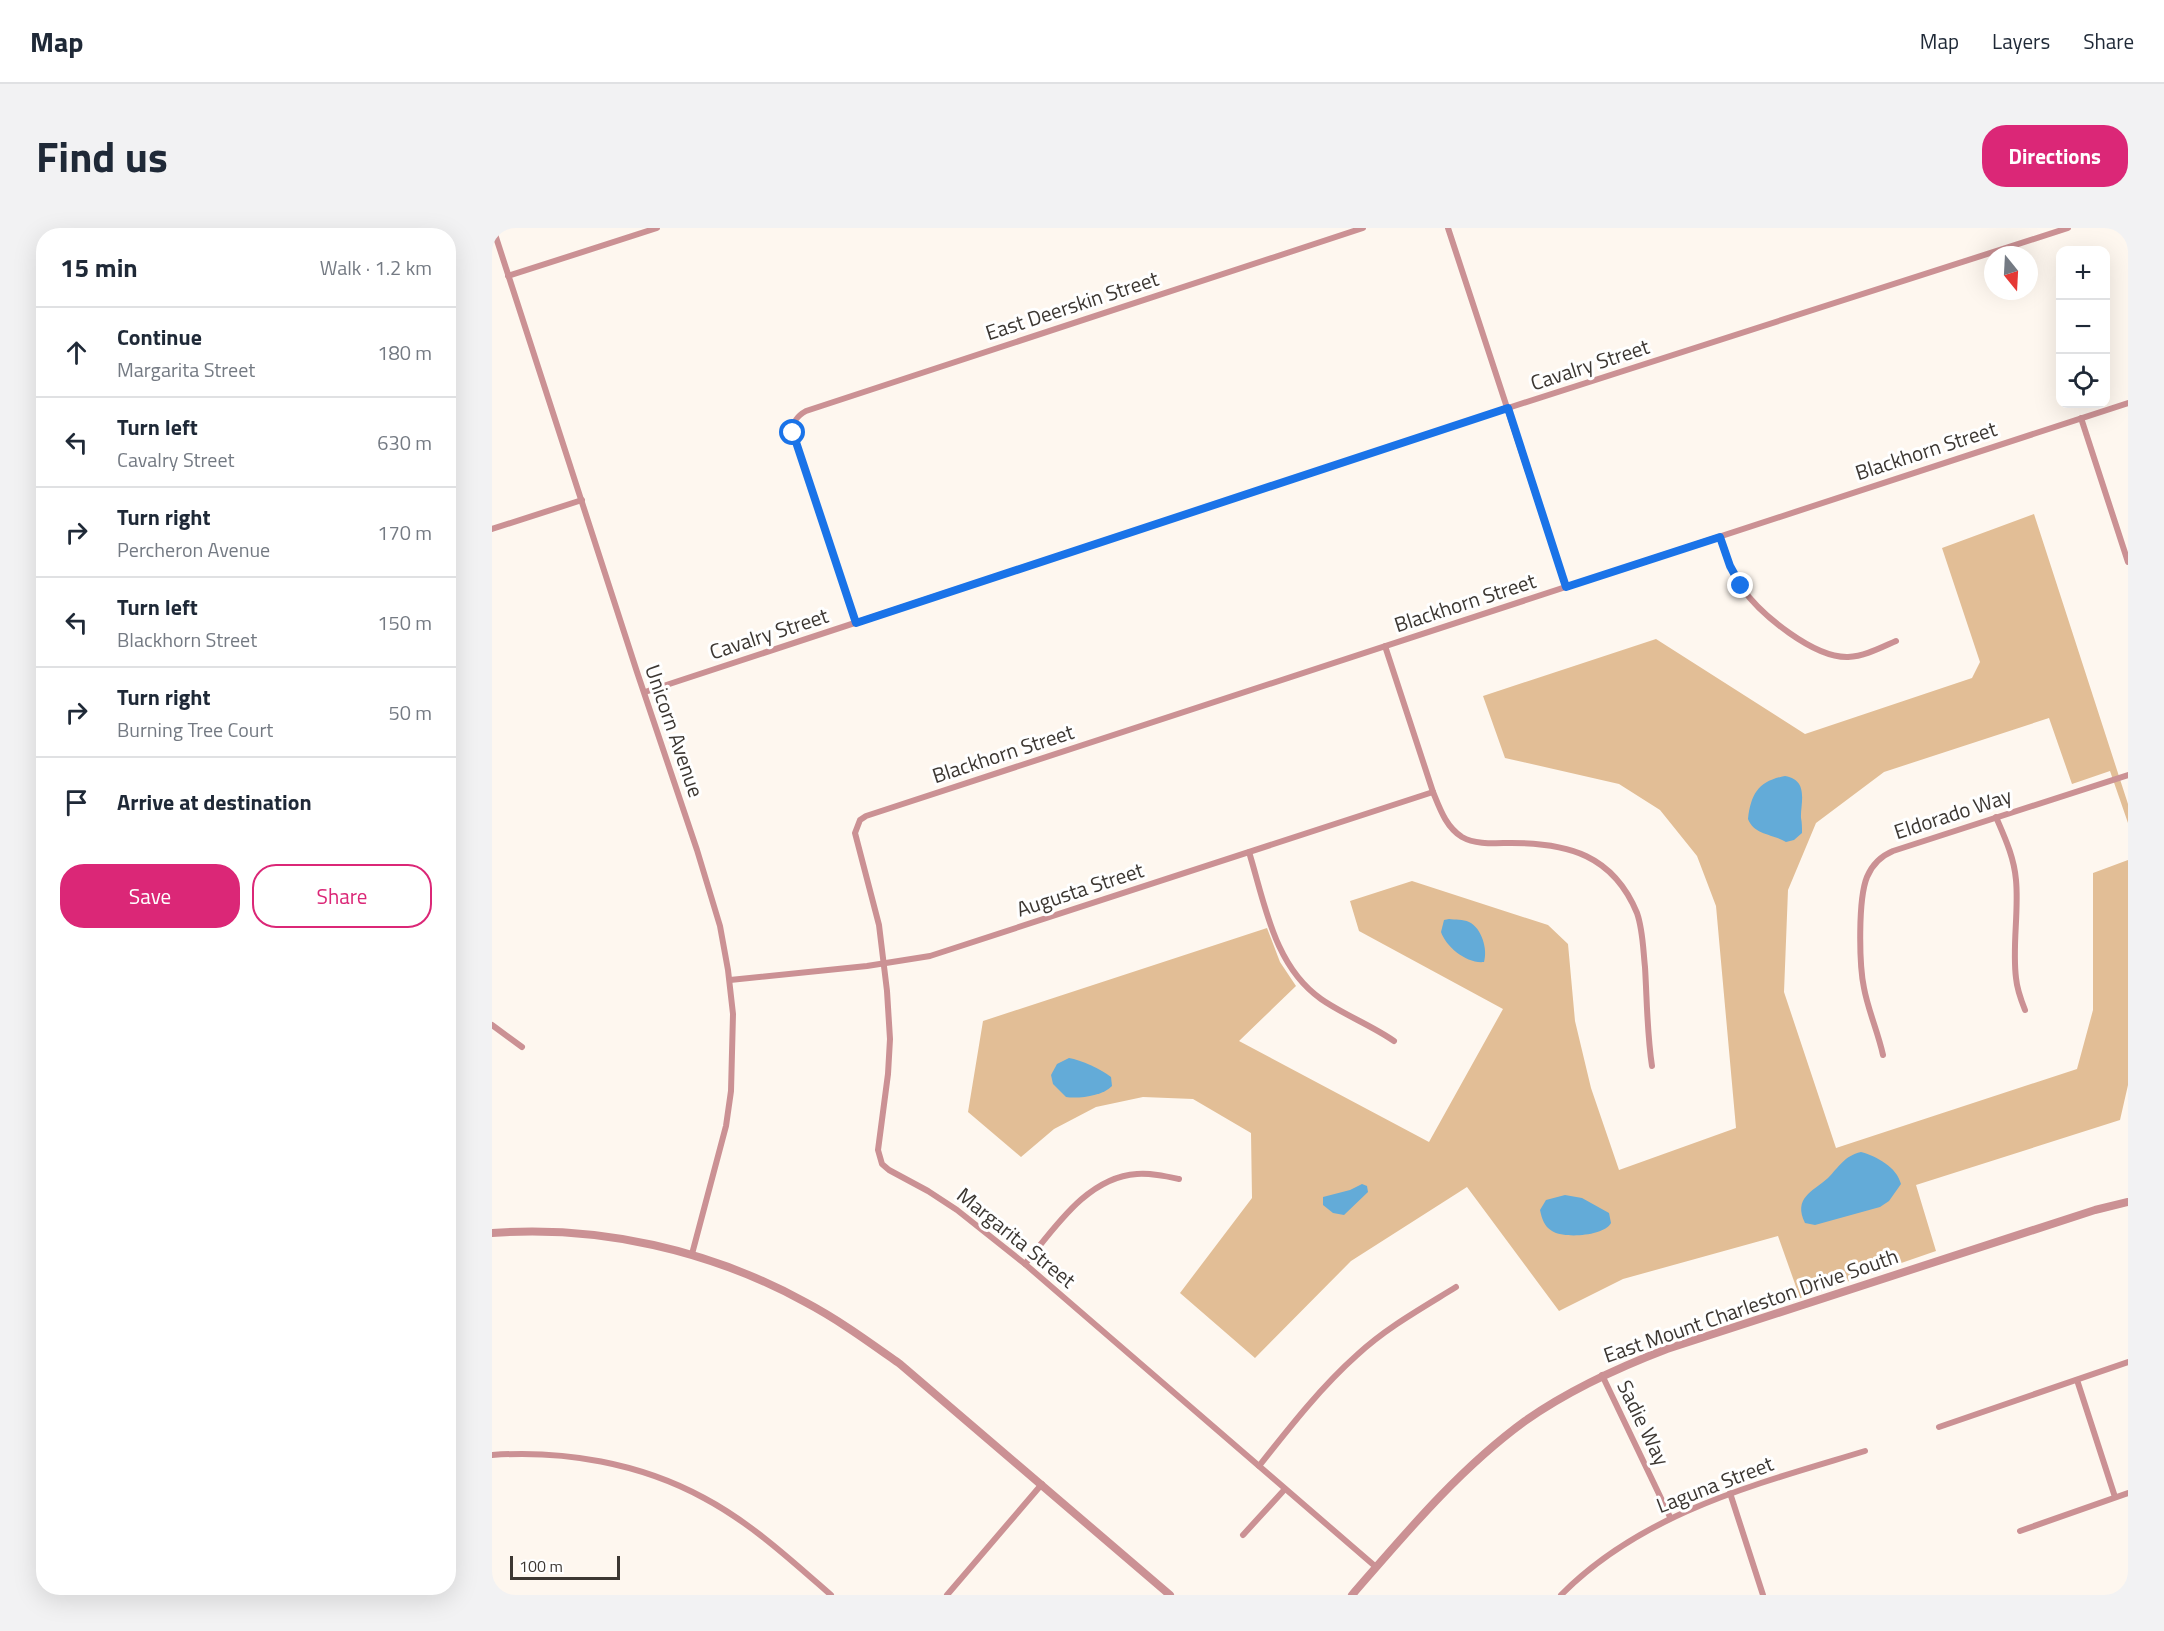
<!DOCTYPE html>
<html lang="en">
<head>
<meta charset="utf-8">
<style>
	:root { --surface:#fff; --page:#f2f2f3; --text:#1f2937; --muted:#747a83; --line:#e0e1e3; --accent:#db2777 }
	body { margin:0; font-family:"Titillium Web",sans-serif; background:var(--page); color:var(--text) }
	.controls { position:absolute; right:18px; top:18px; display:grid; overflow:hidden; border-radius:12px; box-shadow:0 6px 24px #0002 }
	.controls button { width:54px; height:54px; display:grid; place-items:center; padding:0; border:0; border-bottom:2px solid var(--line); background:var(--surface); color:var(--text); font:30px sans-serif }
	.compass { position:absolute; left:1492px; top:18px; width:54px; height:54px; border-radius:50%; background:var(--surface); box-shadow:0 6px 24px #0002; rotate:162deg }
	.scale { position:absolute; left:18px; bottom:15px; width:110px; box-sizing:border-box; padding-left:6px; border:3px solid #3c3732; border-top:0; font-size:16px; line-height:21px; white-space:nowrap; color:#3c3732; -webkit-text-stroke:4px #fff; paint-order:stroke }
	.stop { position:absolute; width:18px; height:18px; margin:-14px; border:4px solid #1a73e8; border-radius:50%; background:#fff }
	.stop.end { background:#1a73e8; border-color:#fff; box-shadow:0 2px 6px #0008 }
	.list { margin:0; padding:0; list-style:none }
	h2 { display:flex; justify-content:space-between; align-items:center; height:78px; margin:0; padding:0 24px; font-size:26px }
	h2 small { font-size:20px; font-weight:400; color:var(--muted) }
	.list li { display:grid; grid-template-columns:39px 1fr auto; gap:18px; align-items:center; box-sizing:border-box; height:90px; padding:0 24px; border-top:2px solid var(--line) }
	.list b { display:block; font-size:22px; white-space:nowrap }
	.list p { margin:0; font-size:20px; white-space:nowrap; color:var(--muted) }
	.list em { font-size:20px; font-style:normal; color:var(--muted) }
	.actions { display:flex; gap:12px; padding:18px 24px }
	.actions a { flex:1; padding:14px 0; border:2px solid var(--accent); border-radius:24px; text-align:center; font-size:21px; color:var(--accent) }
	.actions .main { background:var(--accent); color:#fff }
	.icon { flex:none; width:33px; height:33px; fill:none; stroke:currentColor; stroke-width:2; stroke-linecap:round; stroke-linejoin:round }
	.map { position:relative; flex:none; width:1636px; height:1367px; overflow:hidden; border-radius:24px }
	header { display:flex; align-items:center; gap:36px; box-sizing:border-box; height:84px; padding:0 30px; background:var(--surface); border-bottom:2px solid var(--line) }
	header strong { font-size:28px }
	nav { display:flex; gap:33px; margin-inline-start:auto; font-size:21px }
	.intro { display:flex; align-items:center; justify-content:space-between; box-sizing:border-box; height:144px; padding:0 36px }
	h1 { margin:0; font-size:42px }
	.button { padding:15px 27px; border-radius:24px; background:var(--accent); color:#fff; font-size:21px; font-weight:700 }
	main { display:flex; gap:36px; padding:0 36px }
	aside { flex:1; background:var(--surface); border-radius:24px; box-shadow:0 6px 24px #0002 }
	.map>svg:first-child { display:block }
	.green { fill:#e2be96 }
	.water { fill:#63abd8 }
	.lines { fill:none; stroke-linecap:round; stroke-linejoin:round }
	.minor { stroke:#cb9194; stroke-width:6 }
	.tertiary { stroke:#cb9194; stroke-width:8 }
	.route { stroke:#1a73e8; stroke-width:8 }
	.labels { text-anchor:middle; stroke-width:6; stroke-linejoin:round; paint-order:stroke }
	.street-label { font-size:21px; fill:#3c3732; stroke:#fff }
</style>
</head>
<body>
<header>
<strong>Map</strong>
<nav><a>Map</a><a>Layers</a><a>Share</a></nav>
</header>
<div class="intro"><h1>Find us</h1><a class="button">Directions</a></div>
<main>
<aside>
<h2>15 min<small>Walk · 1.2 km</small></h2>
<ul class="list">
<li><svg class="icon" aria-label="ahead" viewBox="0 0 24 24"><path d="M12 20V5M6 11l6-6 6 6"/></svg><div><b>Continue</b><p>Margarita Street</p></div><em>180 m</em></li>
<li><svg class="icon" aria-label="left" viewBox="0 0 24 24"><path d="M17 20v-9H6M10 6l-5 5 5 5"/></svg><div><b>Turn left</b><p>Cavalry Street</p></div><em>630 m</em></li>
<li><svg class="icon" aria-label="right" viewBox="0 0 24 24"><path d="M7 20v-9h11M14 6l5 5-5 5"/></svg><div><b>Turn right</b><p>Percheron Avenue</p></div><em>170 m</em></li>
<li><svg class="icon" aria-label="left" viewBox="0 0 24 24"><path d="M17 20v-9H6M10 6l-5 5 5 5"/></svg><div><b>Turn left</b><p>Blackhorn Street</p></div><em>150 m</em></li>
<li><svg class="icon" aria-label="right" viewBox="0 0 24 24"><path d="M7 20v-9h11M14 6l5 5-5 5"/></svg><div><b>Turn right</b><p>Burning Tree Court</p></div><em>50 m</em></li>
<li><svg class="icon" aria-label="arrive" viewBox="0 0 24 24"><path d="M6 21V4h12l-3 4 3 4H6"/></svg><div><b>Arrive at destination</b></div></li>
</ul>
<div class="actions"><a class="main">Save</a><a>Share</a></div>
</aside>
<div class="map">
<svg width="1636" height="1367" viewBox="0 0 1636 1367">
	<rect width="100%" height="100%" fill="#fef7ef"/>
	<!-- green -->
	<path class="green" d="M 1542,286 L 1636,576 L 1636,595 L 1618,543 L 1580,556 L 1557,490 L 1392,544 L 1324,595 L 1296,662 L 1292,764 L 1344,920 L 1585,841 L 1601,782 L 1601,645 L 1636,632 L 1636,857 L 1628,892 L 1424,957 L 1444,1023 L 1308,1070 L 1286,1008 L 1131,1051 L 1067,1083 L 975,959 L 859,1033 L 763,1130 L 688,1065 L 760,970 L 759,905 L 701,871 L 651,869 L 604,879 L 562,901 L 529,929 L 476,884 L 491,793 L 775,700 L 788,734 L 804,758 L 747,813 L 937,914 L 1011,781 L 867,703 L 858,673 L 920,653 L 1056,697 L 1076,716 L 1083,793 L 1099,860 L 1127,942 L 1244,900 L 1224,678 L 1205,628 L 1168,582 L 1127,556 L 1013,530 L 991,468 L 1164,411 L 1313,506 L 1480,450 L 1488,434 L 1450,320 Z"/>
	<!-- water -->
	<g class="water">
		<path d="M 1293,548 C 1318,552 1308,577 1309,590 C 1310,595 1310,599 1310,605 L 1302,612 L 1294,614 C 1281,606 1262,607 1256,591 C 1259,565 1267,553 1293,548 Z"/>
		<path d="M 957,691 C 963,692 971,691 977,694 C 990,700 996,722 992,734 C 975,736 954,719 949,704 L 952,692 Z"/>
		<path d="M 577,830 C 589,832 609,841 619,849 L 620,858 C 611,868 586,871 574,869 L 561,856 L 559,847 L 565,836 Z"/>
		<path d="M 1369,924 C 1384,928 1405,939 1409,956 L 1397,973 L 1388,979 L 1323,997 L 1313,995 C 1301,970 1320,964 1336,950 C 1347,939 1352,928 1369,924 Z"/>
		<path d="M 870,956 L 875,958 L 876,964 L 852,987 L 841,985 L 831,977 L 831,969 L 858,962 Z"/>
		<path d="M 1073,967 L 1090,970 L 1117,985 L 1119,995 C 1112,1008 1072,1011 1060,1003 C 1052,998 1050,991 1048,982 L 1054,972 Z"/>
	</g>
	<g class="lines">
		<!-- minor -->
		<g class="minor">
			<path d="M 1,0 L 145,444 L 205,622 L 228,698 L 236,742 L 241,786 L 239,863 L 234,898 L 200,1026"/>
			<path d="M 956,0 L 1074,359"/>
			<path d="M 16,48 L 165,0"/>
			<path d="M 1589,190 L 1636,334"/>
			<path d="M 0,301 L 90,272"/>
			<path d="M 1228,309 C 1234,327 1239,345 1250,360 C 1269,387 1322,430 1356,429 C 1373,428 1388,420 1404,413"/>
			<path d="M 364,395 L 301,205 C 300,194 305,188 314,183 L 871,0"/>
			<path d="M 893,418 L 941,564 C 948,581 954,599 970,609 C 984,617 1004,615 1019,615 C 1076,615 1121,627 1145,685 C 1151,702 1151,721 1153,739 C 1155,772 1155,806 1160,838"/>
			<path d="M 153,464 L 1016,180 L 1576,0"/>
			<path d="M 1504,589 C 1513,610 1522,629 1524,652 C 1527,684 1520,718 1524,750 C 1525,761 1529,772 1533,782"/>
			<path d="M 757,624 C 773,676 782,738 829,771 C 852,787 879,797 902,813"/>
			<path d="M 238,752 L 375,738 L 438,728 L 941,564"/>
			<path d="M 0,797 L 30,819"/>
			<path d="M 1391,827 C 1386,804 1376,782 1372,760 C 1367,736 1366,671 1375,649 C 1380,637 1389,628 1401,623 L 1636,547"/>
			<path d="M 533,1036 C 562,1001 595,949 645,946 C 660,945 673,948 687,951"/>
			<path d="M 1110,1147 L 1178,1289"/>
			<path d="M 1585,1152 L 1623,1269"/>
			<path d="M 1447,1199 L 1636,1134"/>
			<path d="M 0,1227 C 72,1222 148,1235 212,1270 C 259,1295 299,1332 339,1367"/>
			<path d="M 767,1238 C 797,1200 829,1159 865,1127 C 894,1100 930,1080 964,1059"/>
			<path d="M 1238,1265 L 1271,1367"/>
			<path d="M 1528,1303 L 1636,1265"/>
			<path d="M 751,1307 L 793,1261"/>
			<path d="M 884,1339 L 533,1036 L 465,982 L 436,963 L 397,942 L 390,936 L 386,922 L 396,846 L 398,811 L 395,763 L 387,697 L 363,605 L 368,592 L 374,588 L 1636,175"/>
			<path d="M 455,1367 L 550,1256"/>
			<path d="M 1069,1367 C 1151,1284 1265,1256 1373,1223"/>
			<path d="M 1634,1367 L 1636,1366"/>
		</g>
		<!-- tertiary -->
		<g class="tertiary">
			<path d="M 0,1005 C 108,997 218,1022 313,1074 C 347,1092 377,1114 408,1136 L 678,1367"/>
			<path d="M 860,1367 C 913,1306 967,1241 1033,1193 C 1077,1162 1125,1140 1175,1121 L 1603,982 L 1636,974"/>
		</g>
	</g>
	<g class="lines">
		<!-- route -->
		<path class="route" d="M 301,205 L 364,395 L 1016,180 L 1074,359 L 1228,309 L 1238,338 L 1249,358"/>
	</g>
	<g class="labels">
		<!-- street labels -->
		<g class="street-label">
			<text transform="translate(580 78) rotate(-18)" y="7">East Deerskin Street</text>
			<text transform="translate(1098 137) rotate(-18)" y="7">Cavalry Street</text>
			<text transform="translate(1434 223) rotate(-18)" y="7">Blackhorn Street</text>
			<text transform="translate(973 375) rotate(-18)" y="7">Blackhorn Street</text>
			<text transform="translate(277 406) rotate(-18)" y="7">Cavalry Street</text>
			<text transform="translate(182 503) rotate(71)" y="7">Unicorn Avenue</text>
			<text transform="translate(511 526) rotate(-18)" y="7">Blackhorn Street</text>
			<text transform="translate(1461 586) rotate(-18)" y="7">Eldorado Way</text>
			<text transform="translate(588 662) rotate(-18)" y="7">Augusta Street</text>
			<text transform="translate(524 1010) rotate(39)" y="7">Margarita Street</text>
			<text transform="translate(1259 1078) rotate(-19)" y="7">East Mount Charleston Drive South</text>
			<text transform="translate(1151 1195) rotate(64)" y="7">Sadie Way</text>
			<text transform="translate(1223 1257) rotate(-21)" y="7">Laguna Street</text>
		</g>
	</g>
</svg>
<div class="controls">
<button>+</button>
<button>−</button>
<button><svg class="icon" aria-label="locate" viewBox="0 0 24 24"><circle cx="12" cy="12" r="6"/><path d="M12 2v4M12 18v4M2 12h4M18 12h4"/></svg></button>
</div>
<svg class="compass" viewBox="-18 -18 36 36"><path d="M0-13l5 13h-10z" fill="#e53935"/><path d="M0 13l5-13h-10z" fill="#747a83"/></svg>
<div class="scale">100 m</div>
<div class="stop" style="left:301px;top:205px"></div>
<div class="stop end" style="left:1249px;top:358px"></div>
</div>
</main>
</body>
</html>
